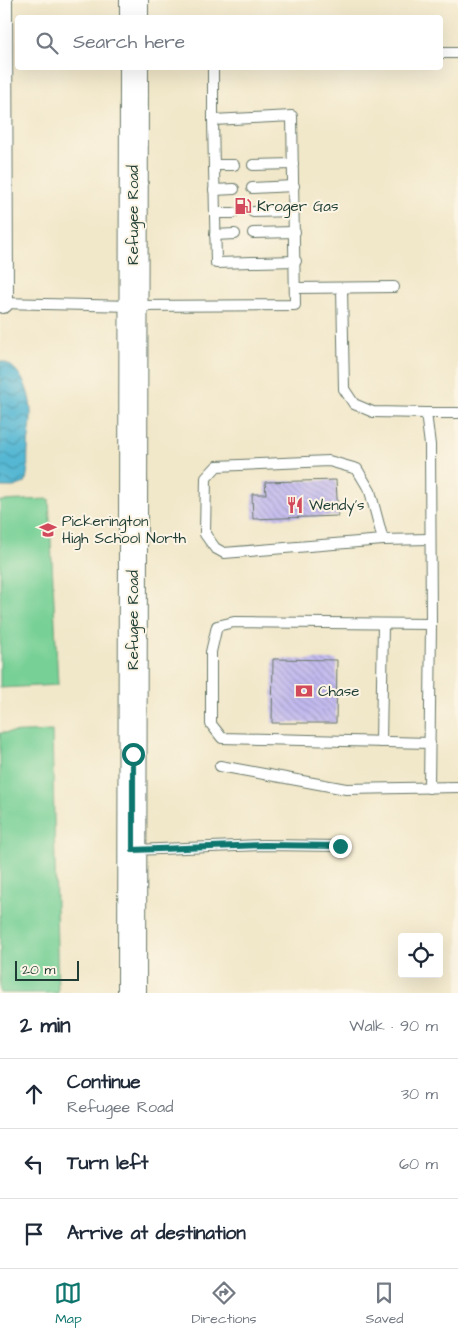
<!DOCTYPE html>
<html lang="en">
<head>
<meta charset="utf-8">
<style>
	:root { --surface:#fff; --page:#f6f6f7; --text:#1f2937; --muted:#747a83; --line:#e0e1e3; --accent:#0f766e }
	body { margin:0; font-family:"Architects Daughter",sans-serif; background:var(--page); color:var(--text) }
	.controls { position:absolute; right:15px; bottom:15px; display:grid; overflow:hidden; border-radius:5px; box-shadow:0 5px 20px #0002 }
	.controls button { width:45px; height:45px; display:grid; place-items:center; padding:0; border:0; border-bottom:1px solid var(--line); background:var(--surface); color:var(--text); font:25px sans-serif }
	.scale { position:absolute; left:15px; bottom:12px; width:64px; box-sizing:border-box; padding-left:5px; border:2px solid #1f3d34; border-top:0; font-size:14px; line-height:18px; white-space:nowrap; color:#1f3d34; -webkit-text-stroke:4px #fcf5e5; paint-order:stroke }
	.stop { position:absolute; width:15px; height:15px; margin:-11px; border:4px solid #0f766e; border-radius:50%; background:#fff }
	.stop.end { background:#0f766e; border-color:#fff; box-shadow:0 1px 5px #0008 }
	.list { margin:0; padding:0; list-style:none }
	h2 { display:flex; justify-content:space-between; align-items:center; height:65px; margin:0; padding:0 20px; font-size:21px }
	h2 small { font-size:16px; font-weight:400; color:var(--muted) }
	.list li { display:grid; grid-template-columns:32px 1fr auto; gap:15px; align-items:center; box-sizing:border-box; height:70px; padding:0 20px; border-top:1px solid var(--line) }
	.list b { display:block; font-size:19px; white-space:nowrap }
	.list p { margin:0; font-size:16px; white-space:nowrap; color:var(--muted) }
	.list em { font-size:16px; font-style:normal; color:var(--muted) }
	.icon { flex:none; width:28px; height:28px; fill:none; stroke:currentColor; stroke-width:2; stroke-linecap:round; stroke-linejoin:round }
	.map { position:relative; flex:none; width:458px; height:993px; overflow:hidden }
	.search { position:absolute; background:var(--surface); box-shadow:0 5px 20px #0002; left:15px; right:15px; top:15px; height:55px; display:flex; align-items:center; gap:12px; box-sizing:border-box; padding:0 18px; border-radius:5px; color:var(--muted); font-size:19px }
	.sheet { height:275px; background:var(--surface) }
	nav { display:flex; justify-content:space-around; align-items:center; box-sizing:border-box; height:70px; border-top:1px solid var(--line); background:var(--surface); font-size:14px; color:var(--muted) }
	nav a { display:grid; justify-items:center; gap:2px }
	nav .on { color:var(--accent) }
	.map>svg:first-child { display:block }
	.garden { fill:#77d096; stroke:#4b8665 }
	.water { fill:url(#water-waves); stroke:#3a7a84 }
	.building { fill:url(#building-back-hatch) }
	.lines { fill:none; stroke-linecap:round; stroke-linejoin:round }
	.service-casing { stroke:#687868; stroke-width:12 }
	.minor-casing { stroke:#687868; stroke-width:22 }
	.secondary-casing { stroke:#687868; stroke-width:30 }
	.service { stroke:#fff; stroke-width:10 }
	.minor { stroke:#fff; stroke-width:20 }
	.secondary { stroke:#fff; stroke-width:28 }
	.route { stroke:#0f766e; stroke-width:6 }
	.labels { text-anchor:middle; stroke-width:4; stroke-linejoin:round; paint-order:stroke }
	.poi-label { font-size:15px; fill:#1f3d34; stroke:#fcf5e5; text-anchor:start }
	.street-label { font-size:15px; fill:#1f3d34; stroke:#fcf5e5 }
</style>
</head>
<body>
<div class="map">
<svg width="458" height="993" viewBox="0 0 458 993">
	<defs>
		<pattern id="water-waves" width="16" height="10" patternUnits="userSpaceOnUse" patternTransform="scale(1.25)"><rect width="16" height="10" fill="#55b7d3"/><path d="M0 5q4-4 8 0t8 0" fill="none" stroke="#4696ac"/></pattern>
		<pattern id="building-back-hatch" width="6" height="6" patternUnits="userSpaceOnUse" patternTransform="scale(1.25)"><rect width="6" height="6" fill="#c2b9ef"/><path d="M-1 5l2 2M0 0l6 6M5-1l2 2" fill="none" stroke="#9d98c2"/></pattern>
	</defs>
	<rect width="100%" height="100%" fill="#fcf5e5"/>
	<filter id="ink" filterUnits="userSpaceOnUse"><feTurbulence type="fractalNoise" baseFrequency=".02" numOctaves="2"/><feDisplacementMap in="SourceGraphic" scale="10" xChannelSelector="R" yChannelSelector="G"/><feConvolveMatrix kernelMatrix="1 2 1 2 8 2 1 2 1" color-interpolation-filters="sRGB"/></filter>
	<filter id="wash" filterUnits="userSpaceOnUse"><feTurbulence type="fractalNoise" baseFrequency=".0096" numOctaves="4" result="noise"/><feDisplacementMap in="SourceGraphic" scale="20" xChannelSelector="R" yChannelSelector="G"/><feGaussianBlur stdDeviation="1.12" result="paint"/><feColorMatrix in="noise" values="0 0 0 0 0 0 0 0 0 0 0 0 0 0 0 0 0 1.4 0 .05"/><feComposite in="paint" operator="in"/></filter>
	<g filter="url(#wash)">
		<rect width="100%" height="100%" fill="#f1e7c9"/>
		<!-- garden -->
		<g class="garden">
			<path d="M 49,499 L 58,685 L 0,688 L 0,501 Z"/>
			<path d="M 52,731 L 58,993 L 0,993 L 0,733 Z"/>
		</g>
		<!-- water -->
		<path class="water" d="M 0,361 C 23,366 32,397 31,418 C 31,428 28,439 28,449 C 27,462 29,471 25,483 L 14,487 L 0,487 Z"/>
		<g id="blocks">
			<!-- building -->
			<g class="building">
				<path d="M 336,480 L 338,516 L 253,519 L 252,494 L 266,494 L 265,482 Z"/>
				<path d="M 273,659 L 337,660 L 336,723 L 272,723 Z"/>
			</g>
		</g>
	</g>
	<g filter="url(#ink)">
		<use href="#blocks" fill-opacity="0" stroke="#687868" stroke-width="1"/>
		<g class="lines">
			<!-- service casing -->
			<g class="service-casing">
				<g id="service">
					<path d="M 440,53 L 458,53"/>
					<path d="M 213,120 L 216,263 L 296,261"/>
					<path d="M 214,165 L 234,165"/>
					<path d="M 253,165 L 293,164"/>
					<path d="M 252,188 L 294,186"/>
					<path d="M 214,190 L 234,189"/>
					<path d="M 253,212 L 294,211"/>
					<path d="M 215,213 L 233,213"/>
					<path d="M 253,233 L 295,232"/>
					<path d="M 215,235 L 235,234"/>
					<path d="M 295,288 L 394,287"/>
					<path d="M 342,288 L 344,389 L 354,404 L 373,412 L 426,413 L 430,445 L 431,624"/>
					<path d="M 0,303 L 133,306 L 295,305 L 292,116 L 213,120 L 213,68"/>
					<path d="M 426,413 L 458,413"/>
					<path d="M 383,540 L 370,491 L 357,469 L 329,461 L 217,466 L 206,478 L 205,534 L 215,548 L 224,553 L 383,540 L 429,539"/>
					<path d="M 381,742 L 383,624"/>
					<path d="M 220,766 L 346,789 L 458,787"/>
					<path d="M 429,788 C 430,733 430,679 431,624 L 234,622 L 217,626 L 211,652 L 211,724 L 222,738 L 430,743"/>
					<path d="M 134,850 L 264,845 L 340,846"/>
				</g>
			</g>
			<!-- minor casing -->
			<g class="minor-casing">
				<path id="minor" d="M 2,0 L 3,303"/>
			</g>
			<!-- secondary casing -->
			<g class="secondary-casing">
				<g id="secondary">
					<path d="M 134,18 L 134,0"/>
					<path d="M 132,993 L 134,68"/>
				</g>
			</g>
			<!-- service -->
			<use href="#service" class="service"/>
			<!-- minor -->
			<use href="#minor" class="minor"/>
			<!-- secondary -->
			<use href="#secondary" class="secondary"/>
		</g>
	</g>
	<g class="lines" filter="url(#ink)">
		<!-- route -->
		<path class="route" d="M 133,754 L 133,850 L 264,845 L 340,846"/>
	</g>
	<!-- icons -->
	<defs>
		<g id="fuel-bare" transform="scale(1.35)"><path d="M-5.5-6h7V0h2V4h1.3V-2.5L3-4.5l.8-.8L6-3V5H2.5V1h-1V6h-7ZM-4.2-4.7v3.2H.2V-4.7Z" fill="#d1495b" stroke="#fcf5e5" stroke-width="2.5" paint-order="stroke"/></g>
		<g id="restaurant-bare" transform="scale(1.35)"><path d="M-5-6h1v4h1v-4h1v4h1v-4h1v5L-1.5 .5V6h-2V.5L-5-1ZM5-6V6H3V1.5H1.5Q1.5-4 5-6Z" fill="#d1495b" stroke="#fcf5e5" stroke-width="2.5" paint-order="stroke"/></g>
		<g id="school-bare" transform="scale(1.35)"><path d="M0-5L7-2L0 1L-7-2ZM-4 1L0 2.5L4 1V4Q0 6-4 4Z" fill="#d1495b" stroke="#fcf5e5" stroke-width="2.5" paint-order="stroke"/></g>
		<g id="bank-bare" transform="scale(1.35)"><path d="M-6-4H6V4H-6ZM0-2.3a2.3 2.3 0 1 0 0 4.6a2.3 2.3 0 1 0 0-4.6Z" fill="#d1495b" stroke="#fcf5e5" stroke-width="2.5" paint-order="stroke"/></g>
	</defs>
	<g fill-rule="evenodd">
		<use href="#fuel-bare" x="243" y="206"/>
		<use href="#restaurant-bare" x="295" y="505"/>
		<use href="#school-bare" x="48" y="530"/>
		<use href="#bank-bare" x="304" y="691"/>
	</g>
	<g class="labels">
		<!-- poi labels -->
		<g class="poi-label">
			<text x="257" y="211">Kroger Gas</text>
			<text x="309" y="510">Wendy's</text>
			<text x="62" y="526">Pickerington<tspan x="62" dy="17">High School North</tspan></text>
			<text x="318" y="696">Chase</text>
		</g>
		<!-- street labels -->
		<g class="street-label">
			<text transform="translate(133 215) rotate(-90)" y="5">Refugee Road</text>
			<text transform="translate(133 620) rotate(-90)" y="5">Refugee Road</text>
		</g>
	</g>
</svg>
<div class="controls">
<button><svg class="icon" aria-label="locate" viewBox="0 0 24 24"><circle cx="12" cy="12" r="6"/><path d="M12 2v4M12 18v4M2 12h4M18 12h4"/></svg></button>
</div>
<div class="scale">20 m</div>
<div class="stop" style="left:133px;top:754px"></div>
<div class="stop end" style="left:340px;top:846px"></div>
<div class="search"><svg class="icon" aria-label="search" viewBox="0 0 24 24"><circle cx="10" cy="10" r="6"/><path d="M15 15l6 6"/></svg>Search here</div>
</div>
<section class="sheet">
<h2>2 min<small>Walk · 90 m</small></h2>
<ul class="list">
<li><svg class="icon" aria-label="ahead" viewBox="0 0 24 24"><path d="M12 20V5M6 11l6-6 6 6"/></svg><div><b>Continue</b><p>Refugee Road</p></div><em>30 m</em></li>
<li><svg class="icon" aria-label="left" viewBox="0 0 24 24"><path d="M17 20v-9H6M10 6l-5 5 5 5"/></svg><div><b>Turn left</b></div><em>60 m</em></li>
<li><svg class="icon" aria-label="arrive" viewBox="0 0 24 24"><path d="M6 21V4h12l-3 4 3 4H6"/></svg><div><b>Arrive at destination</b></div></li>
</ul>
</section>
<nav>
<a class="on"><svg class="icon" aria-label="map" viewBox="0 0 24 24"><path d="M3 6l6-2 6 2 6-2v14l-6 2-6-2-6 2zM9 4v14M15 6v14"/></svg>Map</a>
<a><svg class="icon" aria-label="directions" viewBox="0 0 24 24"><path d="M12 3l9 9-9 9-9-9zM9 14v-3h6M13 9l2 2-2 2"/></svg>Directions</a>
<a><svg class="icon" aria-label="saved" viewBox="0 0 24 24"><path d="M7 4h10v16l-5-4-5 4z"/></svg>Saved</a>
</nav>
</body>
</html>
